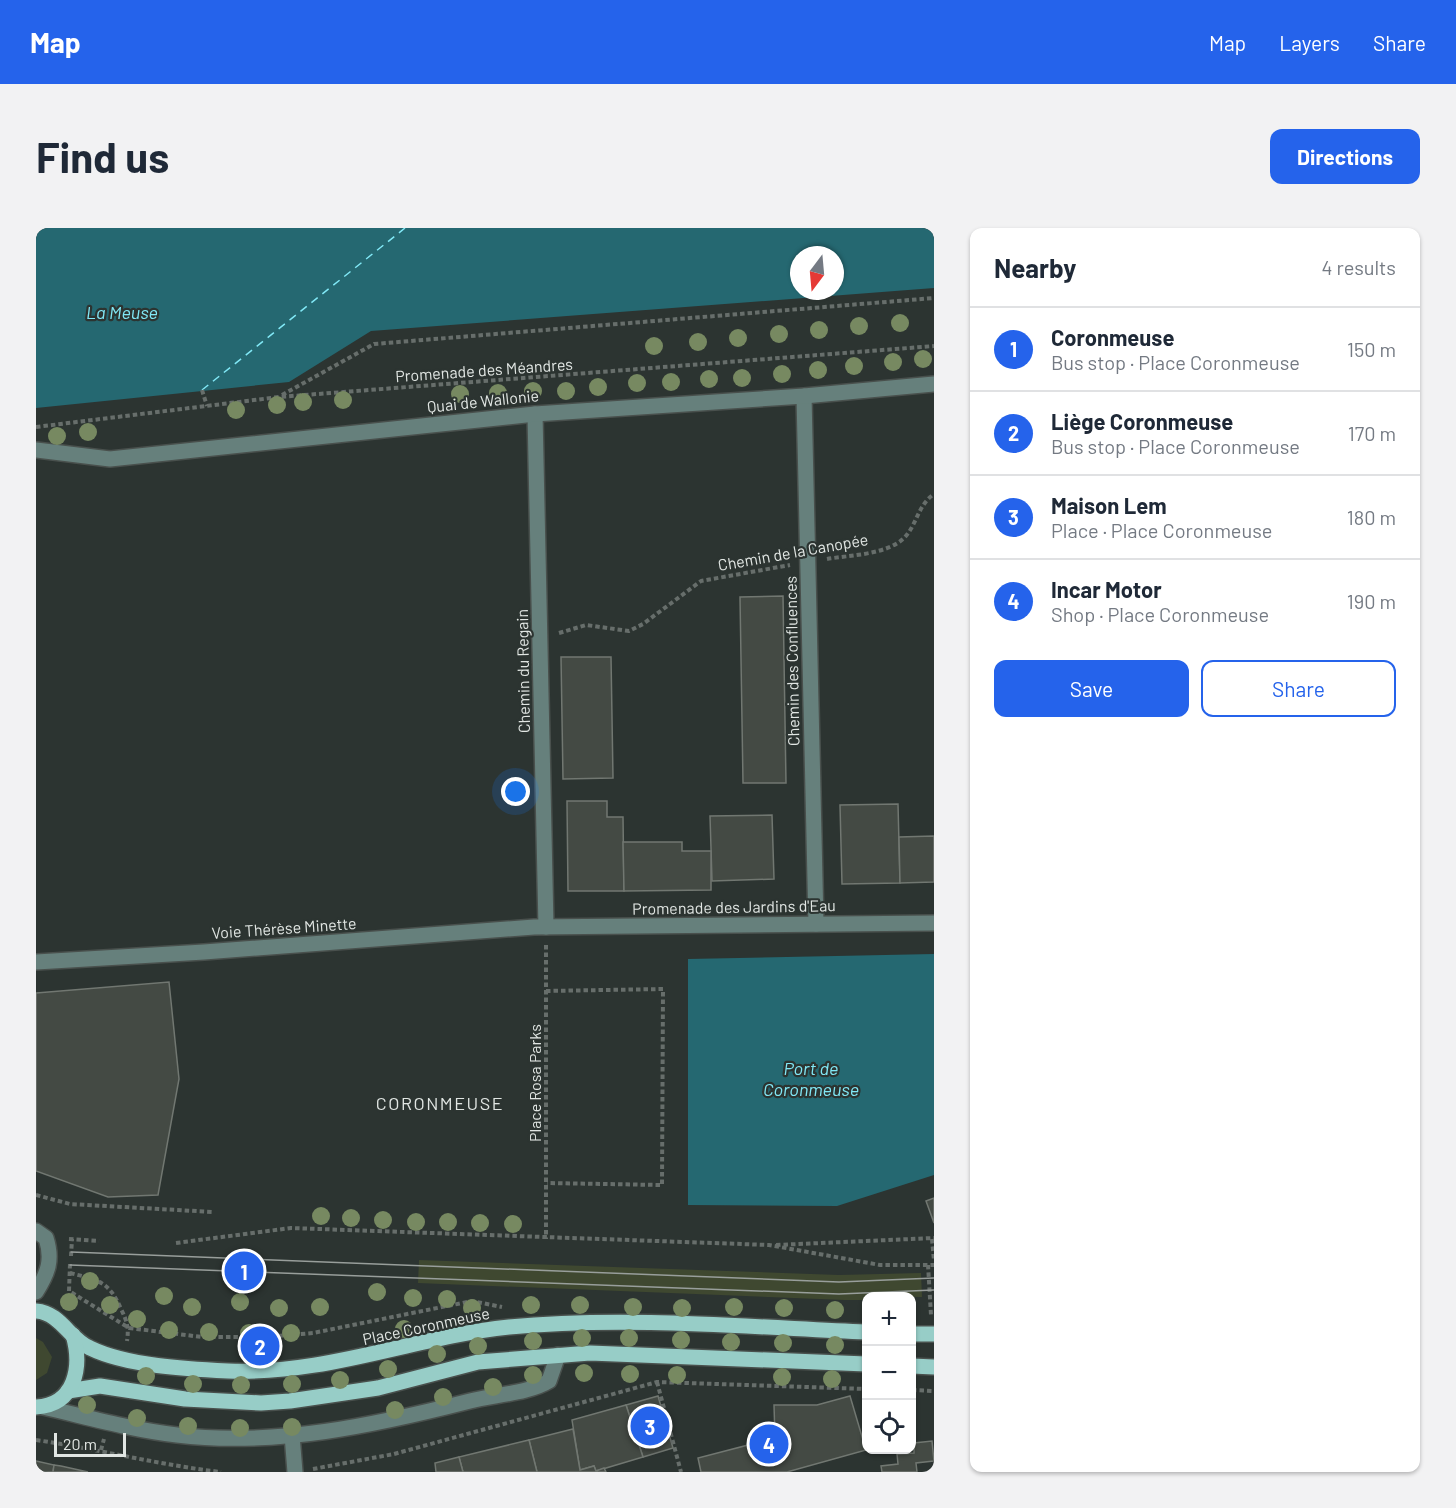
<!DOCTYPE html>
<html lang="en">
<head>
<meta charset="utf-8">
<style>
	:root { --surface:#fff; --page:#f2f2f3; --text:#1f2937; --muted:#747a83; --line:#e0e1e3; --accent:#2563eb }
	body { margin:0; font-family:Barlow,sans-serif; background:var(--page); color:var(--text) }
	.controls { position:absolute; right:18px; bottom:18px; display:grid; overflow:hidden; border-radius:12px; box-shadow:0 2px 4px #0004 }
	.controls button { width:54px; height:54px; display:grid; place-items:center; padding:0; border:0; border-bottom:2px solid var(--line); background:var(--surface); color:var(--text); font:30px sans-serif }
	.compass { position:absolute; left:754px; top:18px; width:54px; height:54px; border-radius:50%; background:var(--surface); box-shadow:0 2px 4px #0004; rotate:196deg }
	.scale { position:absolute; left:18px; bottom:15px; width:72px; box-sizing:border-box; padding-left:6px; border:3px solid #e1e6e3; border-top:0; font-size:16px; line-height:21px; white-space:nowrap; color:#e1e6e3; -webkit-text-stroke:4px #2c3431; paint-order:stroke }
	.you { position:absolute; left:480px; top:564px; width:21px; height:21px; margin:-15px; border:4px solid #fff; border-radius:50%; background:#1a73e8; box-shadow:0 0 0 9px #1a73e833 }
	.badge { display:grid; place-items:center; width:39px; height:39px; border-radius:50%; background:var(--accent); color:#fff; font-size:20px; font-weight:700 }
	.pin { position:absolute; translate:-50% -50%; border:3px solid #fff; box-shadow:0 2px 6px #0006 }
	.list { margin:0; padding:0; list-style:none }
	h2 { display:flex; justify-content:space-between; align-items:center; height:78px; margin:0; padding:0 24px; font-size:26px }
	h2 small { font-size:20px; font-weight:400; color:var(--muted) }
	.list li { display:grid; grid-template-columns:39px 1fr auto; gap:18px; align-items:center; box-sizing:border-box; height:84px; padding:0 24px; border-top:2px solid var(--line) }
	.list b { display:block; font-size:22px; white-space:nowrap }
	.list p { margin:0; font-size:20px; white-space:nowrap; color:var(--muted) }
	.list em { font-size:20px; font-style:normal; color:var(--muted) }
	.actions { display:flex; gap:12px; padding:18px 24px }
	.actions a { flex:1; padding:14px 0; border:2px solid var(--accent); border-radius:12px; text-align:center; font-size:21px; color:var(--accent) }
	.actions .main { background:var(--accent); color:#fff }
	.icon { flex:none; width:33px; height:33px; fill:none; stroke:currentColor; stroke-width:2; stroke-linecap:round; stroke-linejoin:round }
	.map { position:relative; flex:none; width:898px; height:1244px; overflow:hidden; border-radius:12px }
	header { display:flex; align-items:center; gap:36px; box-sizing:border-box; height:84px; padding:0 30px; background:var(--accent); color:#fff }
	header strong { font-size:28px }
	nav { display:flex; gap:33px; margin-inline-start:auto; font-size:21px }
	.intro { display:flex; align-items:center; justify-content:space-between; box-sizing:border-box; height:144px; padding:0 36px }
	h1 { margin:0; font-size:42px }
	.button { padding:15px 27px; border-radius:12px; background:var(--accent); color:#fff; font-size:21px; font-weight:700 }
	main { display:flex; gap:36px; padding:0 36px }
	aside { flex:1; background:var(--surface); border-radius:12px; box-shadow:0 2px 4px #0004 }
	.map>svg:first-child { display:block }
	.green { fill:#3f4830 }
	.water { fill:#256871; fill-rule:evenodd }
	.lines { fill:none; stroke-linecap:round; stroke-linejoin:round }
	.ferry { stroke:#81e8f6; stroke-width:1.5; stroke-dasharray:8 6; stroke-linecap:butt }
	.building { fill:#444a44; stroke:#717771; stroke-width:1.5 }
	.minor-casing { stroke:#49504d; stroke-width:18 }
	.major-casing { stroke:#49504d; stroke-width:18 }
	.path { stroke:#676e6b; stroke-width:4; stroke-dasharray:4.5 3; stroke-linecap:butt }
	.minor { stroke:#66807c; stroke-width:15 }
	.major { stroke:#97cdc7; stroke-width:15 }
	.tram { stroke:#989e9b; stroke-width:1.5 }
	.tree { fill:#778961 }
	.labels { text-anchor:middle; stroke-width:4.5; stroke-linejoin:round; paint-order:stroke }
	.street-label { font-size:16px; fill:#e1e6e3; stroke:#2c3431 }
	.water-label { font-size:18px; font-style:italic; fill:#81e8f6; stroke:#2c3431 }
	.neighbourhood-label { font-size:18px; letter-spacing:1.5px; fill:#e1e6e3; stroke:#2c3431 }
</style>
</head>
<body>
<header>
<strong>Map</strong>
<nav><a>Map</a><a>Layers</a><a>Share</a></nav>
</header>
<div class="intro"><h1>Find us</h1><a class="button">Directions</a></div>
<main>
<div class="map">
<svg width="898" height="1244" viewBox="0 0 898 1244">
	<rect width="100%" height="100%" fill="#2c3431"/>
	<!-- green -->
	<g class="green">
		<path d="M 383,1032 L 803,1047 L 885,1045 L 886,1069 L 830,1068 L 830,1072 L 809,1072 L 382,1055 Z"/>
		<path d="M 0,1110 L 7,1114 L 16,1129 L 11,1145 L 0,1152 Z"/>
	</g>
	<!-- water -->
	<g class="water">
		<path d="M 0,0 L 898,0 L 898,60 L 335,103 L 253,154 L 0,180 ZM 763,27 L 799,27 L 799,63 L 763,63 Z"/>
		<path d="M 898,726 L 898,947 L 801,978 L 652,977 L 652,731 Z"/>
	</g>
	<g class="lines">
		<!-- ferry -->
		<path class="ferry" d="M 166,162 L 369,0"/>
	</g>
	<!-- building -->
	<g class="building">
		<path d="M 747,368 L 750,555 L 707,555 L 704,369 Z"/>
		<path d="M 525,429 L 575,429 L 577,550 L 527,551 Z"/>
		<path d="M 531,573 L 571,573 L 571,589 L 587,589 L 588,663 L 532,663 Z"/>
		<path d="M 862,576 L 864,655 L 806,656 L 804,577 Z"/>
		<path d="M 736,587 L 738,651 L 676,653 L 674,588 Z"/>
		<path d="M 898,608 L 898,654 L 864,655 L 863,609 Z"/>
		<path d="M 587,614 L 646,614 L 646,623 L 675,623 L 675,662 L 588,663 Z"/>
		<path d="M 133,754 L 143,851 L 122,967 L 72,969 L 0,943 L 0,765 Z"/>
		<path d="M 898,970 L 898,995 L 890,973 Z"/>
		<path d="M 622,1168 L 637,1220 L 607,1229 L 590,1177 Z"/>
		<path d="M 814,1168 L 830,1222 L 751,1244 L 665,1244 L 662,1230 L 739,1210 L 738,1177 L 781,1177 Z"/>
		<path d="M 590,1177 L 607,1229 L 560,1243 L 558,1238 L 544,1242 L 536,1192 Z"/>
		<path d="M 537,1201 L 544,1242 L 558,1238 L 560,1243 L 568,1240 L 570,1244 L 501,1244 L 493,1212 Z"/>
		<path d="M 493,1212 L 501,1244 L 427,1244 L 423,1229 Z"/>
		<path d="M 896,1213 L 898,1233 L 880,1235 L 881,1244 L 846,1244 L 845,1238 L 862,1236 L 861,1226 L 878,1225 L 878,1215 Z"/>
		<path d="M 423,1229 L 427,1244 L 400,1244 L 399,1235 Z"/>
		<path d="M 0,1233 L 18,1237 L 17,1244 L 0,1244 Z"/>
		<path d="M 18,1237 L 25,1238 L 52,1244 L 17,1244 Z"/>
	</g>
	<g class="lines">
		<!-- minor casing -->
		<g class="minor-casing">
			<g id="minor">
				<path d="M 768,168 L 780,696"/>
				<path d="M 499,186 L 510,699"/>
				<path d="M 0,222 L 74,231 L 499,186 L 768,168 L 898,156"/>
				<path d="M 0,734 L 168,724 L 498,699 L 898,695"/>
				<path d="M 0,1003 L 10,1010 C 17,1032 12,1045 0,1064"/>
				<path d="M 7,1179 C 51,1189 96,1202 141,1207 C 239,1219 340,1197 434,1173 C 457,1167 494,1165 513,1153 L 522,1127"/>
				<path d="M 256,1207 L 259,1244"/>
			</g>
		</g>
		<!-- major casing -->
		<g class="major-casing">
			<g id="major">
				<path d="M 0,1083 C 25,1085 33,1111 54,1120 C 91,1138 151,1141 192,1143 C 292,1147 377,1109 473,1099 C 589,1088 714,1099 830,1104"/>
				<path d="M 876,1106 L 898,1106"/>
				<path d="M 876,1138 L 898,1139"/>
				<path d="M 32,1163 L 64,1158 L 149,1171 L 225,1175 L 254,1173 L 342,1160 L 442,1134 L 554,1125 L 830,1136"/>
				<path d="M 0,1179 C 40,1177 46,1138 37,1107"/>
			</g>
		</g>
		<!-- path -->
		<g class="path">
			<path d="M 166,162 L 171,178"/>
			<path d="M 246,167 L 338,116 L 898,70"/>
			<path d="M 0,199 L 243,169 L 898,118"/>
			<path d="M 791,331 C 813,327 852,327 869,309 C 881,296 882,277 898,266"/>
			<path d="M 523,405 L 550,397 L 593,403 L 607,396 L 665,353 L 754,337"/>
			<path d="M 510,717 L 510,1011"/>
			<path d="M 510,763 L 627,761 L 626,957 L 511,955"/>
			<path d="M 0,967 L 34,976 L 177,984"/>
			<path d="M 33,1011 L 63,1013"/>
			<path d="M 896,1011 L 898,1033"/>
			<path d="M 140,1015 L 255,1000 L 733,1017 L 844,1037 L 898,1037"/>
			<path d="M 740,1017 L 898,1010"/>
			<path d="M 35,1028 L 36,1011"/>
			<path d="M 34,1036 L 33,1063 L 93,1100 L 166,1109 L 230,1109 L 277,1105 L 436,1073 L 466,1079"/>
			<path d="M 892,1037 L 895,1087"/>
			<path d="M 34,1045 C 62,1052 73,1053 85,1081 C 91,1093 93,1100 91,1113"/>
			<path d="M 621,1154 L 645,1244"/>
			<path d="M 876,1162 L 898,1163"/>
			<path d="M 0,1212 C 62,1221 123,1237 185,1244"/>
			<path d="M 65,1222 L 68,1211"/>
			<path d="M 277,1241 L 358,1226 L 621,1154 L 830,1161"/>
		</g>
		<!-- minor -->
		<use href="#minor" class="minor"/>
		<!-- major -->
		<use href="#major" class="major"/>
		<!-- tram -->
		<g class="tram">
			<path d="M 35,1024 L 803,1054 L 898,1050"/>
			<path d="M 34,1037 L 803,1066 L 898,1062"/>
		</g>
	</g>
	<!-- trees -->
	<g class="tree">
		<circle cx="864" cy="95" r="9"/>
		<circle cx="823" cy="98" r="9"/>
		<circle cx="783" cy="102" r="9"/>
		<circle cx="743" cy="106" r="9"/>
		<circle cx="702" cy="110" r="9"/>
		<circle cx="662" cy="114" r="9"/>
		<circle cx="618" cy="118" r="9"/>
		<circle cx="887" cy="131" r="9"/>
		<circle cx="857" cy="134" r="9"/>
		<circle cx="818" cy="138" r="9"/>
		<circle cx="782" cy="142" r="9"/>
		<circle cx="746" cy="146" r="9"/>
		<circle cx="706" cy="150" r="9"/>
		<circle cx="673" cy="151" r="9"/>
		<circle cx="635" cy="154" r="9"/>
		<circle cx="601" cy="155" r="9"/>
		<circle cx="562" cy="159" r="9"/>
		<circle cx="497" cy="163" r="9"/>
		<circle cx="530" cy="163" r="9"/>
		<circle cx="462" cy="165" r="9"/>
		<circle cx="424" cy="166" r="9"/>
		<circle cx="307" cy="172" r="9"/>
		<circle cx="267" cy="174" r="9"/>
		<circle cx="241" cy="177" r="9"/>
		<circle cx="200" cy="182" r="9"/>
		<circle cx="52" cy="204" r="9"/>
		<circle cx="21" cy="208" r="9"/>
		<circle cx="285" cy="988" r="9"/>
		<circle cx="315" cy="990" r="9"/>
		<circle cx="347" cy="992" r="9"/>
		<circle cx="380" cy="994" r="9"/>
		<circle cx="412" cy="994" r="9"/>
		<circle cx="444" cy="995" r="9"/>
		<circle cx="477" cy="996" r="9"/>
		<circle cx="54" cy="1053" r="9"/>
		<circle cx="341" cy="1064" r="9"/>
		<circle cx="128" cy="1068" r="9"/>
		<circle cx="377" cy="1070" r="9"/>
		<circle cx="411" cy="1071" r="9"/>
		<circle cx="33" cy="1074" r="9"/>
		<circle cx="204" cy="1074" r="9"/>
		<circle cx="74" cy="1077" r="9"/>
		<circle cx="495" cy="1077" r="9"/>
		<circle cx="544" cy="1077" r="9"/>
		<circle cx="156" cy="1079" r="9"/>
		<circle cx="284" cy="1079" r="9"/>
		<circle cx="597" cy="1079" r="9"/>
		<circle cx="698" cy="1079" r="9"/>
		<circle cx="243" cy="1080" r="9"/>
		<circle cx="436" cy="1080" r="9"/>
		<circle cx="646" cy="1080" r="9"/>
		<circle cx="748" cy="1080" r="9"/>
		<circle cx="799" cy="1082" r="9"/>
		<circle cx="101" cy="1091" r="9"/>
		<circle cx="368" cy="1101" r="9"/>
		<circle cx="133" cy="1102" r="9"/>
		<circle cx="173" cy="1104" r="9"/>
		<circle cx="213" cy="1105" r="9"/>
		<circle cx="255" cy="1105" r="9"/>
		<circle cx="546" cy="1110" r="9"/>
		<circle cx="593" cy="1110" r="9"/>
		<circle cx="645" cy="1112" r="9"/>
		<circle cx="497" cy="1113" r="9"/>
		<circle cx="695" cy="1114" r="9"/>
		<circle cx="747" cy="1115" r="9"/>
		<circle cx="799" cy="1117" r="9"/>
		<circle cx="442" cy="1118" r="9"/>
		<circle cx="401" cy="1126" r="9"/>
		<circle cx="352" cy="1141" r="9"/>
		<circle cx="548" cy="1145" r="9"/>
		<circle cx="594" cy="1146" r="9"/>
		<circle cx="497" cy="1147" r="9"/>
		<circle cx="641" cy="1147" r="9"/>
		<circle cx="110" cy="1148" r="9"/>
		<circle cx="746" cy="1149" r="9"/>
		<circle cx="796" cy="1151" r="9"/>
		<circle cx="304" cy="1152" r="9"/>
		<circle cx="157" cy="1156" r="9"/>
		<circle cx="256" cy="1156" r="9"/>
		<circle cx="205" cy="1157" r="9"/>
		<circle cx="457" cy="1159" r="9"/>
		<circle cx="407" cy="1169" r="9"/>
		<circle cx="51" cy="1177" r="9"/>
		<circle cx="359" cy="1182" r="9"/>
		<circle cx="101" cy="1190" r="9"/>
		<circle cx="152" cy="1198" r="9"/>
		<circle cx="256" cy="1199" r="9"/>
		<circle cx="204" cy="1200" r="9"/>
	</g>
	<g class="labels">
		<!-- street labels -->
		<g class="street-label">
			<text transform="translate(448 142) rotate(-4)" y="6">Promenade des Méandres</text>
			<text transform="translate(447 173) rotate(-6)" y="6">Quai de Wallonie</text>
			<text transform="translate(757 324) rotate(-10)" y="6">Chemin de la Canopée</text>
			<text transform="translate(756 433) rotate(-91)" y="6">Chemin des Confluences</text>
			<text transform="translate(487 443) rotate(-91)" y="6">Chemin du Regain</text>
			<text transform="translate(698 679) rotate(-1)" y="6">Promenade des Jardins d'Eau</text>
			<text transform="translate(248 700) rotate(-4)" y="6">Voie Thérèse Minette</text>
			<text transform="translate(499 855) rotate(-90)" y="6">Place Rosa Parks</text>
			<text transform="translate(390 1098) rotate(-12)" y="6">Place Coronmeuse</text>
		</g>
		<!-- water labels -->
		<g class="water-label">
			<text x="86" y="91">La Meuse</text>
			<text x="775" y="847">Port de<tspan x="775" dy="21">Coronmeuse</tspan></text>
		</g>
		<!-- neighbourhood labels -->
		<g class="neighbourhood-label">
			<text x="404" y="882">CORONMEUSE</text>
		</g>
	</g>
</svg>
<div class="controls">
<button>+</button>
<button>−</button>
<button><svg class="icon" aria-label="locate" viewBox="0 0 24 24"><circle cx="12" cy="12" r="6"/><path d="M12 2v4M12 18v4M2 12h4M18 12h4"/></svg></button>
</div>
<svg class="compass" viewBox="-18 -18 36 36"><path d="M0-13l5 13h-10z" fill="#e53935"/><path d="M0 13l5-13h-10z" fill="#747a83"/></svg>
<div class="scale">20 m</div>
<div class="you"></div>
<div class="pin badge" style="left:208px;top:1043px">1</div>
<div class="pin badge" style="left:224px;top:1118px">2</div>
<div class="pin badge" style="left:614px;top:1198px">3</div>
<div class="pin badge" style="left:733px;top:1216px">4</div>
</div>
<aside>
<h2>Nearby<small>4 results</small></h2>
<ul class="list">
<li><span class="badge">1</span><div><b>Coronmeuse</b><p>Bus stop · Place Coronmeuse</p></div><em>150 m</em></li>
<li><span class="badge">2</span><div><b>Liège Coronmeuse</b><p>Bus stop · Place Coronmeuse</p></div><em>170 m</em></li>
<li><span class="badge">3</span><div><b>Maison Lem</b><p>Place · Place Coronmeuse</p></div><em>180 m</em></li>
<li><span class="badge">4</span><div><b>Incar Motor</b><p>Shop · Place Coronmeuse</p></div><em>190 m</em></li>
</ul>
<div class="actions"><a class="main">Save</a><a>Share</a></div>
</aside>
</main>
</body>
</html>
